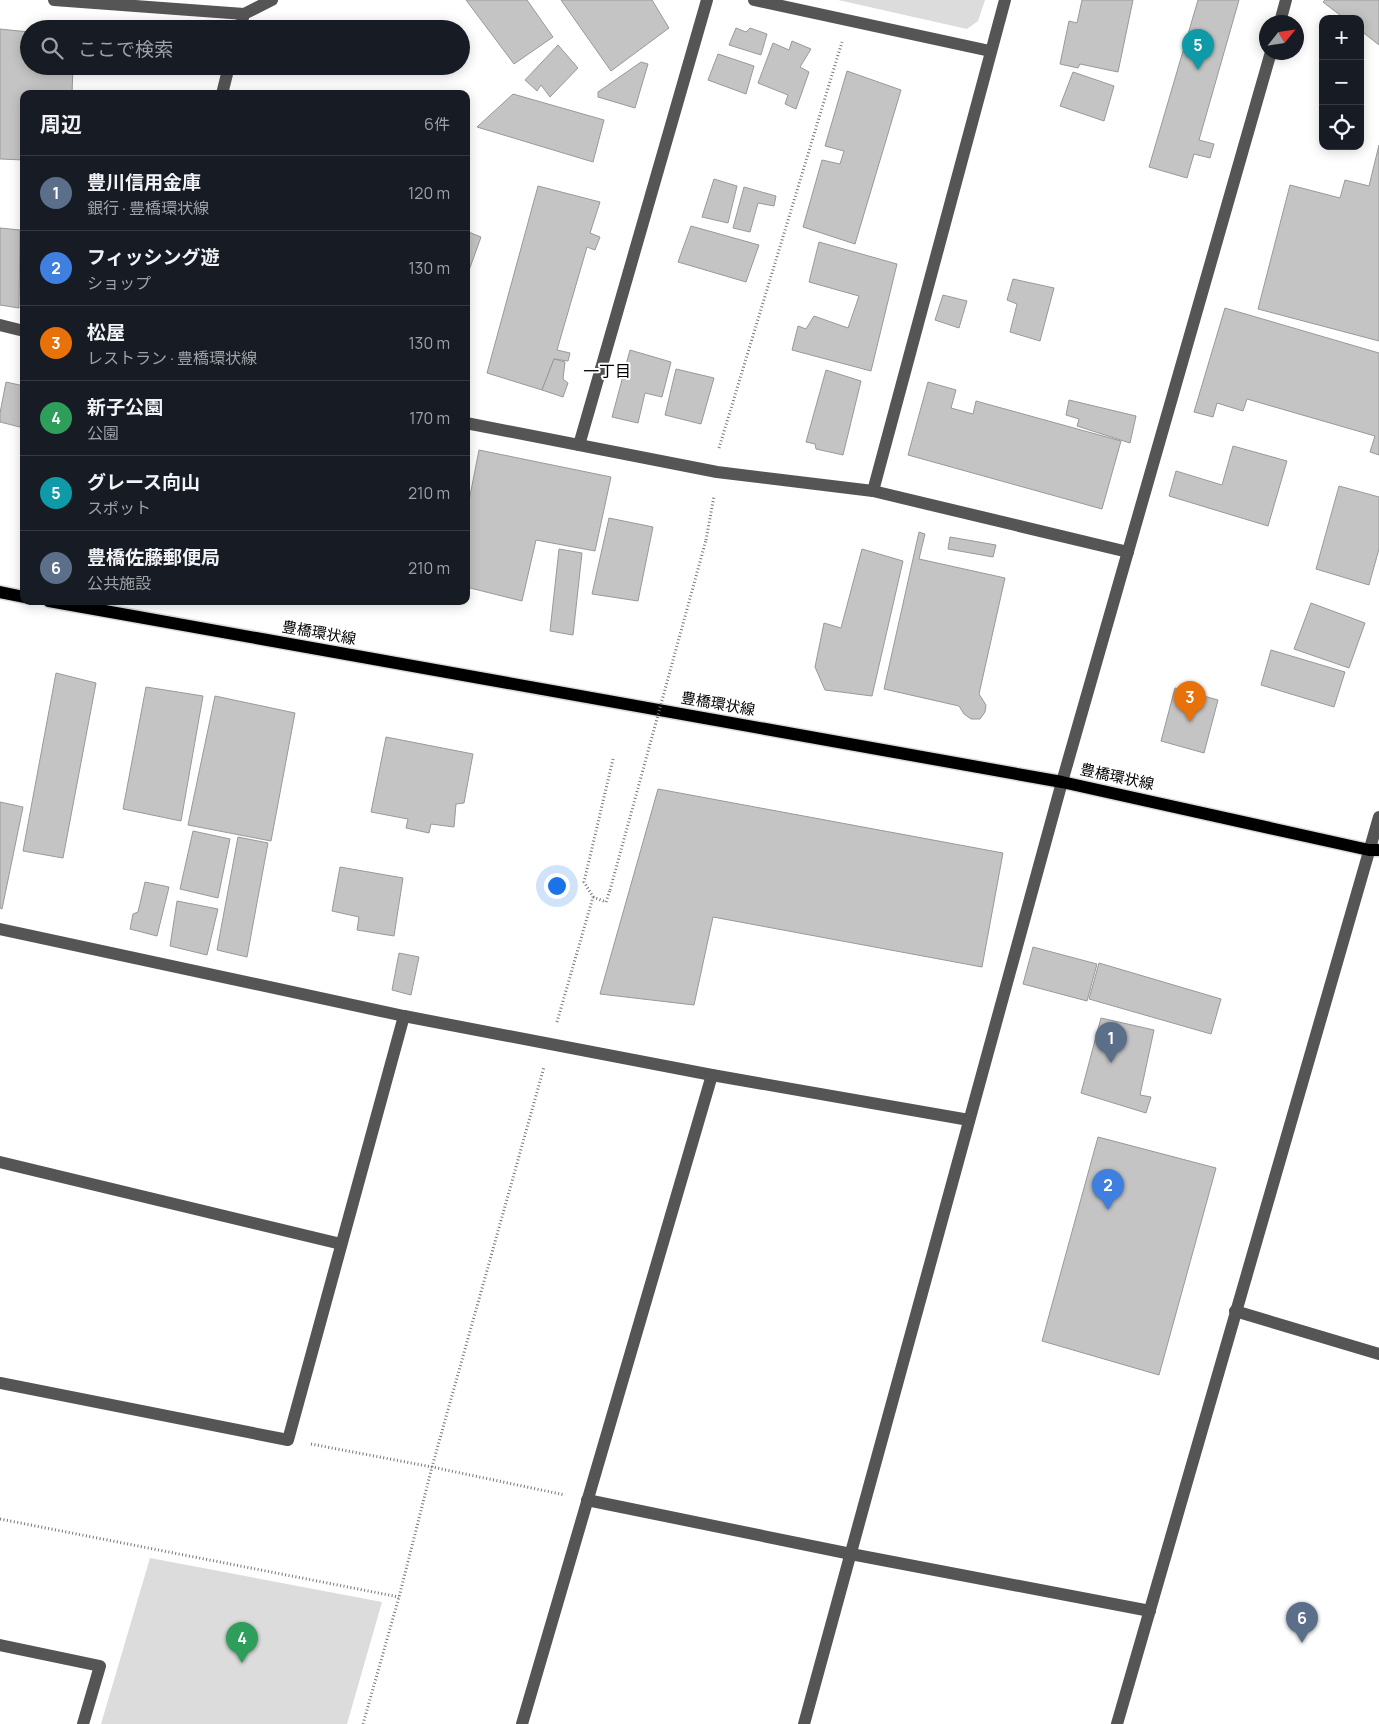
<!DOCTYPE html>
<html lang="ja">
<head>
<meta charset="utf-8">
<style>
	:root { --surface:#171b24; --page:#242831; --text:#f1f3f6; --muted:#9ea1a6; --line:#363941; --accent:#858687 }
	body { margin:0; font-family:Manrope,"Noto Sans JP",sans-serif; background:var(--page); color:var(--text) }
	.controls { position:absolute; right:15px; top:15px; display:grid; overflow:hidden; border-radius:10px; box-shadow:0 2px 12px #0003 }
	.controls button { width:45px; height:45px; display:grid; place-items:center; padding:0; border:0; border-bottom:1px solid var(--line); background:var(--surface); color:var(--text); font:25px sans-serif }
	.compass { position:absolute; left:1259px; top:15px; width:45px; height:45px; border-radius:50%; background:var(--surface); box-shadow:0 2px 12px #0003; rotate:60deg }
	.you { position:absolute; left:556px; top:885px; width:18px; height:18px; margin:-12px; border:4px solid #fff; border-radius:50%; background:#1a73e8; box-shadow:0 0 0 8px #1a73e833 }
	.badge { display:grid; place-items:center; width:32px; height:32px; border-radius:50%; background:var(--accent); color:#fff; font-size:16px; font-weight:700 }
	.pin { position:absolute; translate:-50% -41px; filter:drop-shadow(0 1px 2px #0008) }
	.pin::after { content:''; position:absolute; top:26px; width:18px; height:15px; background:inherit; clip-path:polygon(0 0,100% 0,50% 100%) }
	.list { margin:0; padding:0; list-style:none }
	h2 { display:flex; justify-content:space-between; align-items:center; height:65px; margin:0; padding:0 20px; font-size:21px }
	h2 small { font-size:16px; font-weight:400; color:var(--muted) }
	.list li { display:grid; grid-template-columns:32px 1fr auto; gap:15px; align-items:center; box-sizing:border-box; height:75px; padding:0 20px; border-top:1px solid var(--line) }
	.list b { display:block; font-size:19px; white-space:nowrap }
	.list p { margin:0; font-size:16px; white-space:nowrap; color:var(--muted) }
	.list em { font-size:16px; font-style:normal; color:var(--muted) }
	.icon { flex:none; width:28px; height:28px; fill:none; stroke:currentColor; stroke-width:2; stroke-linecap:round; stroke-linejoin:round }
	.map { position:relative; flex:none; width:1379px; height:1724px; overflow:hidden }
	.search { position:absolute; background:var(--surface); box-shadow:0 2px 12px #0003; left:20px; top:20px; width:450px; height:55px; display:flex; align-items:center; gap:12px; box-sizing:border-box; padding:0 18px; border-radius:28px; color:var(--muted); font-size:19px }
	.panel { position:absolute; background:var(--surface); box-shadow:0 2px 12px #0003; left:20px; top:90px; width:450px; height:515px; border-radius:10px }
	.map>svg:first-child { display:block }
	.green { fill:#dcdcdc }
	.building { fill:#c4c4c4; stroke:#999 }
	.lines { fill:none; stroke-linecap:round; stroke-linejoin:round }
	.major-casing { stroke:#dbdbdb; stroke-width:15 }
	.path { stroke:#777; stroke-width:3; stroke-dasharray:1 2.5; stroke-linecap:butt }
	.minor { stroke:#555; stroke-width:12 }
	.major { stroke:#000; stroke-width:12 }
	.path-bridge { stroke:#777; stroke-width:3; stroke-dasharray:1 2.5; stroke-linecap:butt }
	.labels { text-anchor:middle; stroke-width:4; stroke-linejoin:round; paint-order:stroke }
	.street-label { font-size:15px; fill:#000; stroke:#fff }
	.neighbourhood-label { font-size:16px; fill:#000; stroke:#fff }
</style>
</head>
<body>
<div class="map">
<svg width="1379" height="1724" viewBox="0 0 1379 1724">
	<rect width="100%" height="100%" fill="#fff"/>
	<!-- green -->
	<g class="green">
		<path d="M 838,0 L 985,0 L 978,21 L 967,29 Z"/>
		<path d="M 150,1558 L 382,1602 L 347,1724 L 101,1724 Z"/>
	</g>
	<!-- building -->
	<g class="building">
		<path d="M 466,0 L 527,0 L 553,37 L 514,64 Z"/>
		<path d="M 561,0 L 652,0 L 669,28 L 611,71 Z"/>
		<path d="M 1082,0 L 1133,0 L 1118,72 L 1080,64 L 1078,68 L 1060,64 L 1069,21 L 1077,23 Z"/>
		<path d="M 1198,0 L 1239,0 L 1199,140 L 1214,144 L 1210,158 L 1194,154 L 1187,178 L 1149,167 Z"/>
		<path d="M 1325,0 L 1379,0 L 1379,45 L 1360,30 L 1360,19 L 1345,19 L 1323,2 Z"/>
		<path d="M 736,28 L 746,32 L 750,28 L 767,34 L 761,55 L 729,45 Z"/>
		<path d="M 0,29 L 29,32 L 29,66 L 73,66 L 72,94 L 24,94 L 24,160 L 0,159 Z"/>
		<path d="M 792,41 L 811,49 L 800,67 L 809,72 L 796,109 L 785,104 L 788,95 L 758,83 L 773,43 L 789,50 Z"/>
		<path d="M 558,45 L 578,68 L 550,97 L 541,85 L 537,91 L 525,80 Z"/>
		<path d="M 718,54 L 754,66 L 746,94 L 708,80 Z"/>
		<path d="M 641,62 L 648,64 L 635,108 L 598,97 L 598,92 Z"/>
		<path d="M 847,71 L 901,90 L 855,244 L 803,227 L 822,160 L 840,164 L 844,151 L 825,146 Z"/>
		<path d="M 1073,72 L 1114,86 L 1104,121 L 1060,106 Z"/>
		<path d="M 513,94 L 604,120 L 593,162 L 477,127 Z"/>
		<path d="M 1379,145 L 1379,341 L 1258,309 L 1290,185 L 1340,198 L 1345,180 L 1369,186 Z"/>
		<path d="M 714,179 L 737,186 L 728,223 L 702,217 Z"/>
		<path d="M 538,186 L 600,202 L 590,233 L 600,237 L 595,250 L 587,247 L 557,350 L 570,353 L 568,361 L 554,359 L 542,390 L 487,373 Z"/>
		<path d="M 744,187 L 776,196 L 774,206 L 758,203 L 750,232 L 733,228 Z"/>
		<path d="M 691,226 L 759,245 L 746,282 L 678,262 Z"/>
		<path d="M 0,228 L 20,230 L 19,308 L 0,305 Z"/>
		<path d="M 466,231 L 481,237 L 467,276 L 466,275 Z"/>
		<path d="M 819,242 L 897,264 L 871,371 L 792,350 L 798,326 L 806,329 L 814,316 L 848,328 L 859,296 L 809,282 Z"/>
		<path d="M 1013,279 L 1054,288 L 1040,341 L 1010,332 L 1017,304 L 1007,300 Z"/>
		<path d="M 943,295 L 967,301 L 959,328 L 935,320 Z"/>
		<path d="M 1225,308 L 1379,353 L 1379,455 L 1370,452 L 1375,436 L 1247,399 L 1243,411 L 1217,403 L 1213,417 L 1194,412 Z"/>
		<path d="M 630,350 L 671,362 L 662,397 L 645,393 L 638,423 L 612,417 Z"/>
		<path d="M 554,359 L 565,362 L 563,379 L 568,383 L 563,397 L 542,390 Z"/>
		<path d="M 676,369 L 714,378 L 701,424 L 665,415 Z"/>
		<path d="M 826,370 L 861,381 L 843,455 L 816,449 L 815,444 L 806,442 Z"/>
		<path d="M 6,382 L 24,386 L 24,428 L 0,422 L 0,413 Z"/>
		<path d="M 928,382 L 956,390 L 951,408 L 973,414 L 976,401 L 1121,441 L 1102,509 L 908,455 Z"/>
		<path d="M 1069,400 L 1136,416 L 1130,443 L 1077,426 L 1079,419 L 1066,415 Z"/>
		<path d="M 1233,446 L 1287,461 L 1268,526 L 1169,496 L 1176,471 L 1222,485 Z"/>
		<path d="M 479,450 L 611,477 L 595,551 L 536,540 L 522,601 L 466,587 L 466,516 Z"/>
		<path d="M 1339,486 L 1379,497 L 1379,549 L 1369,585 L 1316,569 Z"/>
		<path d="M 609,518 L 653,527 L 638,601 L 592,594 Z"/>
		<path d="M 919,532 L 925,534 L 919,559 L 1005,578 L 979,694 L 986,705 L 985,712 L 980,719 L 971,719 L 964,714 L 959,706 L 884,689 Z"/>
		<path d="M 950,537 L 996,545 L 993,557 L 948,549 Z"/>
		<path d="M 559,549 L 582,553 L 573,635 L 550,631 Z"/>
		<path d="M 862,549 L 903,561 L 872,696 L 825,690 L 815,667 L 824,623 L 841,628 Z"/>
		<path d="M 1311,603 L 1365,623 L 1349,668 L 1294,649 Z"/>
		<path d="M 1271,650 L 1345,672 L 1334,707 L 1261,685 Z"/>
		<path d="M 56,673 L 96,683 L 63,858 L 23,851 Z"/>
		<path d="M 146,687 L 203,696 L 181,821 L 123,809 Z"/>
		<path d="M 1175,688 L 1218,700 L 1204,753 L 1161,741 Z"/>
		<path d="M 215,696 L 295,713 L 271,841 L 188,825 Z"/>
		<path d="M 386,737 L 473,754 L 464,803 L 456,804 L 454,827 L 431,824 L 429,833 L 406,828 L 408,819 L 371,812 Z"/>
		<path d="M 658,789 L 1003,853 L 982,967 L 713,917 L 694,1005 L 600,994 Z"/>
		<path d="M 0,802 L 23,807 L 2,909 L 0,908 Z"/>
		<path d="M 193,831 L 230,839 L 218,898 L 180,889 Z"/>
		<path d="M 238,837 L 268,843 L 247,957 L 217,950 Z"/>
		<path d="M 340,867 L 403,878 L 394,936 L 357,930 L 359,917 L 332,911 Z"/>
		<path d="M 145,882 L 169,887 L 157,936 L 130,929 L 133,914 L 138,912 Z"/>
		<path d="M 177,901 L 218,909 L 207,955 L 170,946 Z"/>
		<path d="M 1033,947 L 1097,964 L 1087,1001 L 1023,984 Z"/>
		<path d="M 399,953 L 419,957 L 411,995 L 392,990 Z"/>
		<path d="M 1099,963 L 1221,999 L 1211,1034 L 1089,999 Z"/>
		<path d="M 1101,1018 L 1154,1030 L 1140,1095 L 1151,1097 L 1146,1113 L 1081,1093 Z"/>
		<path d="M 1098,1137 L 1216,1168 L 1159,1375 L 1042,1341 Z"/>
	</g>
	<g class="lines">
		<!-- major casing -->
		<g class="major-casing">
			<g id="major">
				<path d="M 0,592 L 24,597"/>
				<path d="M 49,601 L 1062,782 L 1369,850 L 1379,850"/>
			</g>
		</g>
		<!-- path -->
		<g class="path">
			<path d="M 719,448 L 842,42"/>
			<path d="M 706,540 L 714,496"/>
			<path d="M 593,897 L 606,902 L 610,890"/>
			<path d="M 557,1022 L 593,897 L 584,882 L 613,759"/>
			<path d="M 311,1444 L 432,1467 L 565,1495"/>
			<path d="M 0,1519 L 399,1597"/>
			<path d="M 363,1724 L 399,1597 L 432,1467 L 544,1067"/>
		</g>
		<!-- minor -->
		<g class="minor">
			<path d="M 54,0 L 244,14 L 240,29"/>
			<path d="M 754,0 L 990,51"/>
			<path d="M 244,14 L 272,0"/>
			<path d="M 1280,22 L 1286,0"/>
			<path d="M 222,94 L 229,66"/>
			<path d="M 0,325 L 24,331"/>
			<path d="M 466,423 L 717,472 L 873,491 L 1128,552"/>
			<path d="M 579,445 L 707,0"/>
			<path d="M 873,491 L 1005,0"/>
			<path d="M 0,929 L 404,1016 L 712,1075 L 969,1120"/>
			<path d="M 0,1162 L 341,1244"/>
			<path d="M 1235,1311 L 1379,1354"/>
			<path d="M 0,1383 L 288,1440 L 404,1016"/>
			<path d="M 587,1500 L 851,1554 L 1150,1611"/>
			<path d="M 0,1645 L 100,1666 L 83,1724"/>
			<path d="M 522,1724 L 712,1075"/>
			<path d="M 804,1724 L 1062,782 L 1271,52"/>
			<path d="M 1117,1724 L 1379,817"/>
		</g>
		<!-- major -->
		<use href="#major" class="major"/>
		<!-- path-bridge -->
		<path class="path-bridge" d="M 610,890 L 706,540"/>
	</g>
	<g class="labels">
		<!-- street labels -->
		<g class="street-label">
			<text transform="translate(319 633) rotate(10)" y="5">豊橋環状線</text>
			<text transform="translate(718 704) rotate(10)" y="5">豊橋環状線</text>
			<text transform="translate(1117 777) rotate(12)" y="5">豊橋環状線</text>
		</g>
		<!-- neighbourhood labels -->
		<g class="neighbourhood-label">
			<text x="607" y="377">一丁目</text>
		</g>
	</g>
</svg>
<div class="controls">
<button>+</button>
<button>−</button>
<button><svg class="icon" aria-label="locate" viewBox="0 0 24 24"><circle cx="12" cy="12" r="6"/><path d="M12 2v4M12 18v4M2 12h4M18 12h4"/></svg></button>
</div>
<svg class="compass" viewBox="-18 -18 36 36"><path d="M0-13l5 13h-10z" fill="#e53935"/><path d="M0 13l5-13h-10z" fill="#9ea1a6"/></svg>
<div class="you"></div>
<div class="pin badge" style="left:1111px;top:1063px;background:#5c6f8a">1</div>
<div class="pin badge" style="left:1108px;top:1210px;background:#3f7fe0">2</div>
<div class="pin badge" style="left:1190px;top:722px;background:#e8710a">3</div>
<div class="pin badge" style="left:242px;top:1663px;background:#2e9e5b">4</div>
<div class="pin badge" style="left:1198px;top:70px;background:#0f9aa8">5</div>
<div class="pin badge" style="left:1302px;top:1643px;background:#5c6f8a">6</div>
<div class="search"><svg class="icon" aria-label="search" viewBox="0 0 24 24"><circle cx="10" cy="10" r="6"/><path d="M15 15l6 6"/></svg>ここで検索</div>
<section class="panel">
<h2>周辺<small>6件</small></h2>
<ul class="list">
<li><span class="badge" style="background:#5c6f8a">1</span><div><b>豊川信用金庫</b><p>銀行 · 豊橋環状線</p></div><em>120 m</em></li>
<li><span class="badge" style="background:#3f7fe0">2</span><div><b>フィッシング遊</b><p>ショップ</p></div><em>130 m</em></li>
<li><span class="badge" style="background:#e8710a">3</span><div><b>松屋</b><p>レストラン · 豊橋環状線</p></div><em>130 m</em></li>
<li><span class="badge" style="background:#2e9e5b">4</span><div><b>新子公園</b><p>公園</p></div><em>170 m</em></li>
<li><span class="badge" style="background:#0f9aa8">5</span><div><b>グレース向山</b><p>スポット</p></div><em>210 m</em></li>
<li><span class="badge" style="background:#5c6f8a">6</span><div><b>豊橋佐藤郵便局</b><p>公共施設</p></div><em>210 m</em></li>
</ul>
</section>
</div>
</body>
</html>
